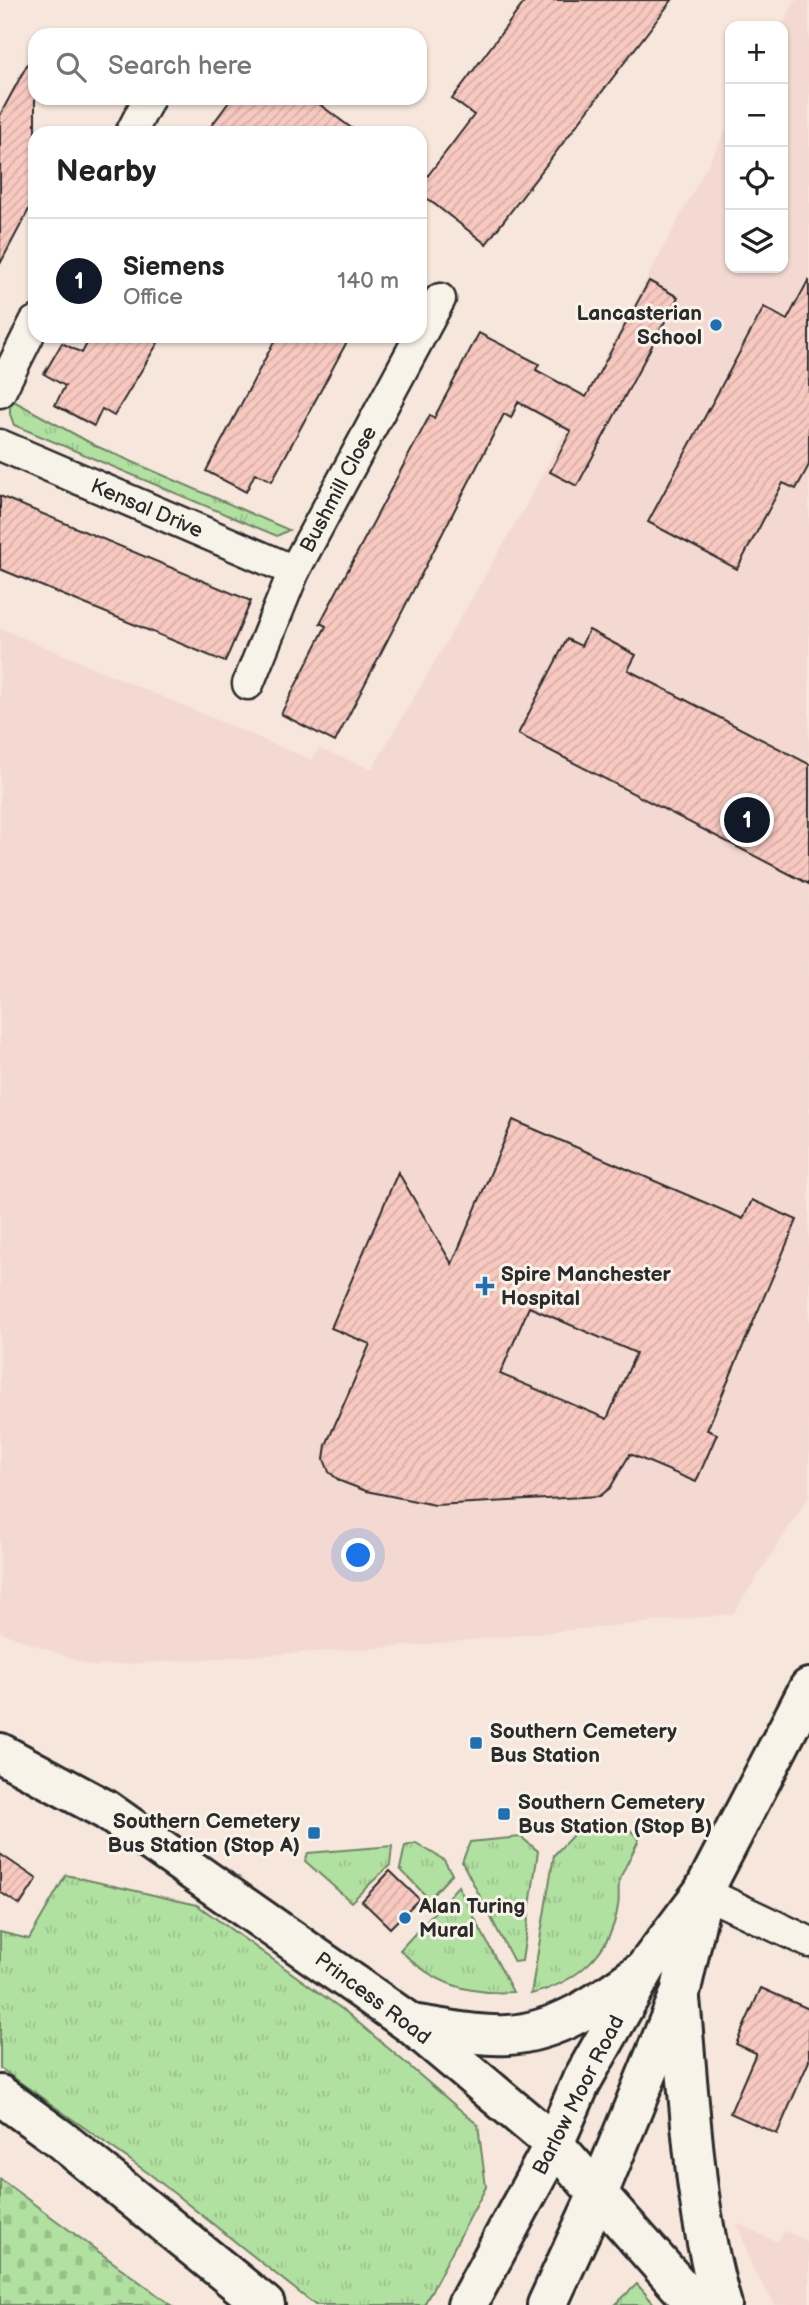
<!DOCTYPE html>
<html lang="en">
<head>
<meta charset="utf-8">
<style>
	:root { --surface:#fff; --page:#f6f6f6; --text:#222; --muted:#767676; --line:#e0e0e0; --accent:#111827 }
	body { margin:0; font-family:"Balsamiq Sans",sans-serif; background:var(--page); color:var(--text) }
	.controls { position:absolute; right:21px; top:21px; display:grid; overflow:hidden; border-radius:14px; box-shadow:0 2px 5px #0004 }
	.controls button { width:63px; height:63px; display:grid; place-items:center; padding:0; border:0; border-bottom:2px solid var(--line); background:var(--surface); color:var(--text); font:35px sans-serif }
	.you { position:absolute; left:359px; top:1556px; width:24px; height:24px; margin:-18px; border:5px solid #fff; border-radius:50%; background:#1a73e8; box-shadow:0 0 0 10px #1a73e833 }
	.badge { display:grid; place-items:center; width:46px; height:46px; border-radius:50%; background:var(--accent); color:#fff; font-size:23px; font-weight:700 }
	.pin { position:absolute; translate:-50% -50%; border:4px solid #fff; box-shadow:0 2px 7px #0006 }
	.list { margin:0; padding:0; list-style:none }
	h2 { display:flex; justify-content:space-between; align-items:center; height:91px; margin:0; padding:0 28px; font-size:30px }
	h2 small { font-size:23px; font-weight:400; color:var(--muted) }
	.list li { display:grid; grid-template-columns:46px 1fr auto; gap:21px; align-items:center; box-sizing:border-box; height:126px; padding:0 28px; border-top:2px solid var(--line) }
	.list b { display:block; font-size:26px; white-space:nowrap }
	.list p { margin:0; font-size:23px; white-space:nowrap; color:var(--muted) }
	.list em { font-size:23px; font-style:normal; color:var(--muted) }
	.icon { flex:none; width:38px; height:38px; fill:none; stroke:currentColor; stroke-width:2; stroke-linecap:round; stroke-linejoin:round }
	.map { position:relative; flex:none; width:809px; height:2305px; overflow:hidden }
	.search { position:absolute; background:var(--surface); box-shadow:0 2px 5px #0004; left:28px; top:28px; width:399px; height:77px; display:flex; align-items:center; gap:18px; box-sizing:border-box; padding:0 24px; border-radius:21px; color:var(--muted); font-size:26px }
	.panel { position:absolute; background:var(--surface); box-shadow:0 2px 5px #0004; left:28px; top:126px; width:399px; height:217px; border-radius:21px }
	.map>svg:first-child { display:block }
	.built { fill:#f3d9d1 }
	.grass { fill:url(#grass-tufts); stroke:#6e8666; stroke-width:2 }
	.cemetery { fill:url(#cemetery-stones); stroke:#6e8666; stroke-width:2 }
	.building { fill:url(#building-hatch); stroke:#2b2b2b; stroke-width:2; fill-rule:evenodd }
	.lines { fill:none; stroke-linecap:round; stroke-linejoin:round }
	.street-casing { stroke:#2b2b2b; stroke-width:35 }
	.primary-casing { stroke:#2b2b2b; stroke-width:44 }
	.highway-casing { stroke:#2b2b2b; stroke-width:44 }
	.street { stroke:#f7f3e8; stroke-width:30 }
	.primary { stroke:#f7f3e8; stroke-width:38 }
	.highway { stroke:#f7f3e8; stroke-width:38 }
	.poi-dot { fill:#1f6fb2; stroke:#f7f3e8; stroke-width:2.5 }
	.labels { text-anchor:middle; stroke-width:6; stroke-linejoin:round; paint-order:stroke }
	.poi-label { font-size:21px; font-weight:bold; fill:#2b2b2b; stroke:#f7f3e8; text-anchor:start }
	.street-label { font-size:21px; fill:#2b2b2b; stroke:#f7f3e8 }
</style>
</head>
<body>
<div class="map">
<svg width="809" height="2305" viewBox="0 0 809 2305">
	<defs>
		<pattern id="grass-tufts" width="24" height="20" patternUnits="userSpaceOnUse" patternTransform="scale(1.75)"><rect width="24" height="20" fill="#b1e1a0"/><path d="M3 7l-1-3M5 7V3M7 7l1-3M15 17l-1-3M17 17v-4M19 17l1-3" fill="none" stroke="#98c18a"/></pattern>
		<pattern id="cemetery-stones" width="16" height="16" patternUnits="userSpaceOnUse" patternTransform="scale(1.75)"><rect width="16" height="16" fill="#b1e1a0"/><path d="M2 7V4a2 2 0 0 1 4 0v3zM10 15v-3a2 2 0 0 1 4 0v3z" fill="#98c18a"/></pattern>
		<pattern id="building-hatch" width="6" height="6" patternUnits="userSpaceOnUse" patternTransform="scale(1.75)"><rect width="6" height="6" fill="#f8c9c0"/><path d="M-1 1l2-2M0 6l6-6M5 7l2-2" fill="none" stroke="#d5ada5"/></pattern>
	</defs>
	<rect width="100%" height="100%" fill="#f7e6dc"/>
	<filter id="ink" filterUnits="userSpaceOnUse"><feTurbulence type="fractalNoise" baseFrequency=".0143" numOctaves="2"/><feDisplacementMap in="SourceGraphic" scale="14" xChannelSelector="R" yChannelSelector="G"/><feConvolveMatrix kernelMatrix="1 2 1 2 8 2 1 2 1" color-interpolation-filters="sRGB"/></filter>
	<g filter="url(#ink)">
		<!-- built -->
		<g class="built">
			<path d="M 796,0 L 809,0 L 809,1496 L 733,1614 L 410,1646 L 92,1666 L 0,1632 L 0,628 L 311,760 L 319,749 L 372,769 L 524,509 L 730,123 L 730,268 L 783,268 L 782,26 Z"/>
			<path d="M 737,2223 L 777,2242 L 785,2231 L 809,2242 L 809,2305 L 775,2305 L 753,2269 Z"/>
		</g>
		<!-- grass -->
		<g class="grass">
			<path d="M 10,399 L 96,446 L 289,530 L 277,536 L 14,425 L 10,414 Z"/>
			<path d="M 628,1828 L 639,1839 C 633,1853 625,1866 620,1879 C 617,1888 620,1897 618,1906 C 611,1954 575,1983 531,1994 L 554,1855 L 574,1834 Z"/>
			<path d="M 521,1837 L 538,1851 L 522,1961 L 514,1962 L 462,1862 L 470,1842 Z"/>
			<path d="M 416,1843 L 444,1860 L 452,1874 L 429,1899 L 400,1869 L 405,1846 Z"/>
			<path d="M 392,1846 L 390,1865 L 351,1902 L 305,1861 L 308,1853 Z"/>
			<path d="M 66,1875 L 197,1905 L 346,2012 L 478,2125 L 486,2187 L 424,2305 L 315,2305 L 151,2175 L 0,2068 L 0,1932 L 29,1939 Z"/>
			<path d="M 458,1886 L 513,1992 C 467,1995 433,1983 400,1950 Z"/>
			<path d="M 637,2284 L 655,2305 L 615,2305 Z"/>
		</g>
		<!-- cemetery -->
		<path class="cemetery" d="M 0,2179 L 171,2305 L 0,2305 Z"/>
		<!-- building -->
		<g class="building">
			<path d="M 526,0 L 672,0 L 486,244 L 420,193 L 420,186 L 474,115 L 452,99 Z"/>
			<path d="M 35,50 L 35,198 L 0,264 L 0,115 Z"/>
			<path d="M 232,98 L 311,98 L 358,133 L 206,133 Z"/>
			<path d="M 809,279 L 809,465 L 796,489 L 783,483 L 737,569 L 648,522 L 764,307 L 787,320 Z"/>
			<path d="M 649,281 L 678,297 L 577,486 L 550,472 L 571,431 L 518,402 L 511,418 L 504,414 L 335,742 L 281,714 L 326,626 L 320,623 L 430,415 L 434,418 L 479,333 L 539,364 L 536,370 L 586,397 Z"/>
			<path d="M 91,336 L 162,336 L 114,416 L 102,409 L 94,426 L 55,405 L 65,386 L 44,374 L 62,343 L 82,353 Z"/>
			<path d="M 277,336 L 350,336 L 272,481 L 255,473 L 246,492 L 206,471 Z"/>
			<path d="M 0,496 L 251,601 L 225,662 L 0,569 Z"/>
			<path d="M 589,630 L 636,655 L 628,670 L 809,764 L 809,884 L 518,734 L 567,639 L 581,646 Z"/>
			<path d="M 513,1120 L 743,1219 L 752,1200 L 797,1220 L 707,1430 L 717,1434 L 696,1482 L 630,1454 L 610,1488 L 600,1496 L 435,1505 L 366,1491 L 340,1481 L 329,1472 L 324,1459 L 326,1445 L 370,1344 L 331,1328 L 398,1172 L 452,1264 ZM 529,1307 L 636,1353 L 607,1419 L 500,1374 Z"/>
			<path d="M 0,1854 L 37,1879 L 20,1905 L 0,1892 Z"/>
			<path d="M 390,1871 L 419,1899 L 390,1928 L 362,1901 Z"/>
			<path d="M 761,1988 L 809,2009 L 809,2061 L 777,2134 L 730,2113 L 756,2053 L 736,2044 Z"/>
		</g>
		<g class="lines">
			<!-- street casing -->
			<g class="street-casing">
				<g id="street">
					<path d="M 131,133 L 149,98"/>
					<path d="M 0,392 L 35,322"/>
					<path d="M 0,445 L 294,571"/>
					<path d="M 248,684 L 294,571 L 440,299"/>
					<path d="M 703,1892 L 809,1942"/>
				</g>
			</g>
			<!-- primary casing -->
			<g class="primary-casing">
				<g id="primary">
					<path d="M 680,1999 C 690,2101 693,2207 722,2305"/>
					<path d="M 411,2024 C 442,2028 477,2037 508,2035 C 557,2032 600,2002 638,1974"/>
					<path d="M 467,2305 L 554,2144 L 581,2082 L 647,1966 L 703,1892 L 809,1688"/>
					<path d="M 547,2305 L 598,2194 L 680,1994 L 700,1905"/>
				</g>
			</g>
			<!-- highway casing -->
			<g class="highway-casing">
				<g id="highway">
					<path d="M 0,1753 L 106,1810 L 411,2024 L 554,2144 L 696,2305"/>
					<path d="M 0,2095 L 59,2138 L 265,2305"/>
				</g>
			</g>
			<!-- street -->
			<use href="#street" class="street"/>
			<!-- primary -->
			<use href="#primary" class="primary"/>
			<!-- highway -->
			<use href="#highway" class="highway"/>
		</g>
	</g>
	<!-- markers -->
	<g class="poi-dot">
		<circle cx="716" cy="325" r="7"/>
		<path d="M481.5 1275.5h7v7h7v7h-7v7h-7v-7h-7v-7h7z"/>
		<rect x="469" y="1736" width="14" height="14" rx="3.5"/>
		<rect x="497" y="1807" width="14" height="14" rx="3.5"/>
		<rect x="307" y="1826" width="14" height="14" rx="3.5"/>
		<circle cx="405" cy="1918" r="7"/>
	</g>
	<g class="labels">
		<!-- poi labels -->
		<g class="poi-label">
			<text x="702" y="320" text-anchor="end">Lancasterian<tspan x="702" dy="24">School</tspan></text>
			<text x="501" y="1281">Spire Manchester<tspan x="501" dy="24">Hospital</tspan></text>
			<text x="490" y="1738">Southern Cemetery<tspan x="490" dy="24">Bus Station</tspan></text>
			<text x="518" y="1809">Southern Cemetery<tspan x="518" dy="24">Bus Station (Stop B)</tspan></text>
			<text x="300" y="1828" text-anchor="end">Southern Cemetery<tspan x="300" dy="24">Bus Station (Stop A)</tspan></text>
			<text x="419" y="1913">Alan Turing<tspan x="419" dy="24">Mural</tspan></text>
		</g>
		<!-- street labels -->
		<g class="street-label">
			<text transform="translate(338 489) rotate(-62)" y="7">Bushmill Close</text>
			<text transform="translate(147 508) rotate(23)" y="7">Kensal Drive</text>
			<text transform="translate(373 1998) rotate(37)" y="7">Princess Road</text>
			<text transform="translate(578 2095) rotate(-63)" y="7">Barlow Moor Road</text>
		</g>
	</g>
</svg>
<div class="controls">
<button>+</button>
<button>−</button>
<button><svg class="icon" aria-label="locate" viewBox="0 0 24 24"><circle cx="12" cy="12" r="6"/><path d="M12 2v4M12 18v4M2 12h4M18 12h4"/></svg></button>
<button><svg class="icon" aria-label="layers" viewBox="0 0 24 24"><path d="M12 4l9 5-9 5-9-5zM3 14l9 5 9-5"/></svg></button>
</div>
<div class="you"></div>
<div class="pin badge" style="left:747px;top:820px">1</div>
<div class="search"><svg class="icon" aria-label="search" viewBox="0 0 24 24"><circle cx="10" cy="10" r="6"/><path d="M15 15l6 6"/></svg>Search here</div>
<section class="panel">
<h2>Nearby<small></small></h2>
<ul class="list">
<li><span class="badge">1</span><div><b>Siemens</b><p>Office</p></div><em>140 m</em></li>
</ul>
</section>
</div>
</body>
</html>
